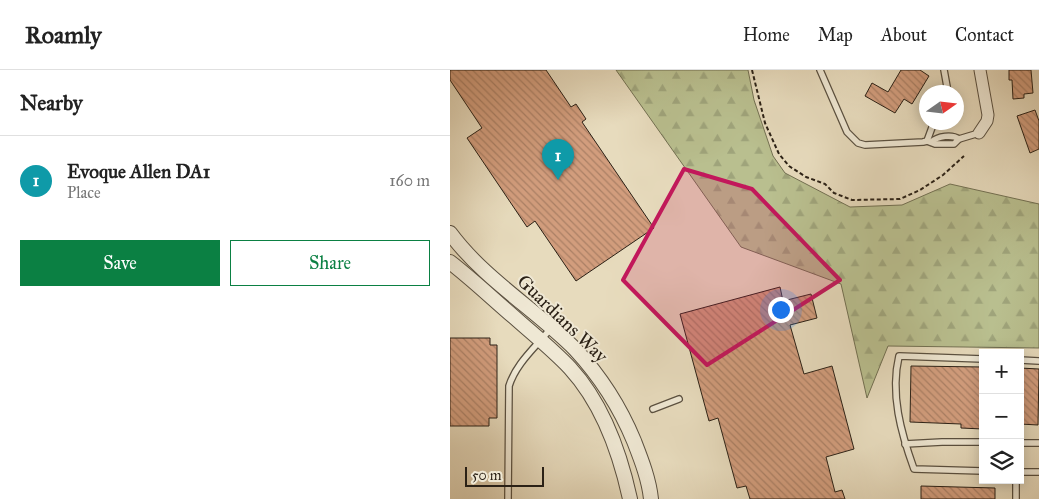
<!DOCTYPE html>
<html lang="en">
<head>
<meta charset="utf-8">
<style>
	:root { --surface:#fff; --page:#f6f6f6; --text:#222; --muted:#767676; --line:#e0e0e0; --accent:#0b8043 }
	body { margin:0; font-family:"IM FELL Great Primer",serif; background:var(--page); color:var(--text) }
	.controls { position:absolute; right:15px; bottom:15px; display:grid; overflow:hidden; border-radius:0px; box-shadow:0 2px 12px #0003 }
	.controls button { width:45px; height:45px; display:grid; place-items:center; padding:0; border:0; border-bottom:1px solid var(--line); background:var(--surface); color:var(--text); font:25px sans-serif }
	.compass { position:absolute; left:469px; top:15px; width:45px; height:45px; border-radius:50%; background:var(--surface); box-shadow:0 2px 12px #0003; rotate:76deg }
	.scale { position:absolute; left:15px; bottom:12px; width:79px; box-sizing:border-box; padding-left:5px; border:2px solid #2b2116; border-top:0; font-size:14px; line-height:18px; white-space:nowrap; color:#2b2116; -webkit-text-stroke:4px #efe8d4; paint-order:stroke }
	.you { position:absolute; left:330px; top:239px; width:18px; height:18px; margin:-12px; border:4px solid #fff; border-radius:50%; background:#1a73e8; box-shadow:0 0 0 8px #1a73e833 }
	.badge { display:grid; place-items:center; width:32px; height:32px; border-radius:50%; background:var(--accent); color:#fff; font-size:16px; font-weight:700 }
	.pin { position:absolute; translate:-50% -41px; filter:drop-shadow(0 1px 2px #0008) }
	.pin::after { content:''; position:absolute; top:26px; width:18px; height:15px; background:inherit; clip-path:polygon(0 0,100% 0,50% 100%) }
	.list { margin:0; padding:0; list-style:none }
	h2 { display:flex; justify-content:space-between; align-items:center; height:65px; margin:0; padding:0 20px; font-size:21px }
	h2 small { font-size:16px; font-weight:400; color:var(--muted) }
	.list li { display:grid; grid-template-columns:32px 1fr auto; gap:15px; align-items:center; box-sizing:border-box; height:90px; padding:0 20px; border-top:1px solid var(--line) }
	.list b { display:block; font-size:19px; white-space:nowrap }
	.list p { margin:0; font-size:16px; white-space:nowrap; color:var(--muted) }
	.list em { font-size:16px; font-style:normal; color:var(--muted) }
	.actions { display:flex; gap:10px; padding:15px 20px }
	.actions a { flex:1; padding:11px 0; border:1px solid var(--accent); border-radius:0px; text-align:center; font-size:18px; color:var(--accent) }
	.actions .main { background:var(--accent); color:#fff }
	.icon { flex:none; width:28px; height:28px; fill:none; stroke:currentColor; stroke-width:2; stroke-linecap:round; stroke-linejoin:round }
	.map { position:relative; flex:none; width:589px; height:429px; overflow:hidden }
	header { display:flex; align-items:center; gap:30px; box-sizing:border-box; height:70px; padding:0 25px; background:var(--surface); border-bottom:1px solid var(--line) }
	header strong { font-size:24px }
	nav { display:flex; gap:28px; margin-inline-start:auto; font-size:18px }
	main { display:flex }
	aside { flex:1; background:var(--surface) }
	.map>svg:first-child { display:block }
	.forest { fill:url(#forest-firs); stroke:#727052 }
	.building { fill:url(#building-back-hatch); stroke:#2b2116 }
	.lines { fill:none; stroke-linecap:round; stroke-linejoin:round }
	.service-casing { stroke:#5a5040; stroke-width:8 }
	.minor-casing { stroke:#5a5040; stroke-width:13 }
	.tertiary-casing { stroke:#5a5040; stroke-width:16 }
	.path { stroke:#2b2116; stroke-width:2; stroke-dasharray:4 2.5; stroke-linecap:butt }
	.service { stroke:#efe8d4; stroke-width:5.5 }
	.minor { stroke:#efe8d4; stroke-width:11 }
	.tertiary { stroke:#efe8d4; stroke-width:14 }
	.marked { fill:#c2185b; fill-opacity:0.2; stroke:#c2185b; stroke-width:4; stroke-linejoin:round }
	.labels { text-anchor:middle; stroke-width:4; stroke-linejoin:round; paint-order:stroke }
	.street-label { font-size:19px; fill:#2b2116; stroke:#efe8d4 }
</style>
</head>
<body>
<header>
<strong>Roamly</strong>
<nav><a>Home</a><a>Map</a><a>About</a><a>Contact</a></nav>
</header>
<main>
<aside>
<h2>Nearby<small></small></h2>
<ul class="list">
<li><span class="badge" style="background:#0f9aa8">1</span><div><b>Evoque Allen DA1</b><p>Place</p></div><em>160 m</em></li>
</ul>
<div class="actions"><a class="main">Save</a><a>Share</a></div>
</aside>
<div class="map">
<svg width="589" height="429" viewBox="0 0 589 429">
	<defs>
		<pattern id="forest-firs" width="22" height="20" patternUnits="userSpaceOnUse" patternTransform="scale(1.25)"><rect width="22" height="20" fill="#b9bf8f"/><path d="M5 1l3.5 6h-7zM16 11l3.5 6h-7z" fill="#9fa47b"/></pattern>
		<pattern id="building-back-hatch" width="6" height="6" patternUnits="userSpaceOnUse" patternTransform="scale(1.25)"><rect width="6" height="6" fill="#d29d7d"/><path d="M-1 5l2 2M0 0l6 6M5-1l2 2" fill="none" stroke="#ab8065"/></pattern>
	</defs>
	<rect width="100%" height="100%" fill="#e7dbbd"/>
	<filter id="stains"><feTurbulence type="fractalNoise" baseFrequency=".004" numOctaves="4"/><feColorMatrix values="0 0 0 0 .2 0 0 0 0 .09 0 0 0 0 .02 0 0 0 .5 -.17"/></filter>
	<radialGradient id="worn" r=".72"><stop offset=".6" stop-color="#630" stop-opacity="0"/><stop offset="1" stop-color="#630" stop-opacity=".3"/></radialGradient>
	<!-- forest -->
	<path class="forest" d="M 166,0 L 298,0 L 304,30 L 323,86 L 335,103 L 400,137 L 452,135 L 500,114 L 589,134 L 589,278 L 438,276 L 417,328 L 391,214 L 291,177 Z"/>
	<!-- building -->
	<g class="building">
		<path d="M 0,0 L 96,0 L 121,37 L 126,34 L 136,49 L 132,52 L 204,158 L 126,211 L 85,151 L 77,157 L 17,68 L 32,58 L 0,10 Z"/>
		<path d="M 451,0 L 470,0 L 479,6 L 462,34 L 454,29 L 445,43 L 415,26 L 422,13 L 438,22 Z"/>
		<path d="M 559,0 L 581,0 L 583,23 L 574,24 L 574,28 L 563,29 L 562,10 L 559,10 Z"/>
		<path d="M 585,40 L 589,51 L 589,79 L 580,83 L 567,46 Z"/>
		<path d="M 330,217 L 333,231 L 361,224 L 367,248 L 340,255 L 354,304 L 382,296 L 404,379 L 376,387 L 385,422 L 392,420 L 395,429 L 300,429 L 296,416 L 287,418 L 268,348 L 259,351 L 230,244 Z"/>
		<path d="M 0,268 L 40,268 L 40,275 L 47,275 L 47,348 L 39,348 L 39,356 L 0,356 Z"/>
		<path d="M 461,296 L 533,297 L 533,359 L 511,358 L 511,354 L 460,352 Z"/>
		<path d="M 570,298 L 589,299 L 588,355 L 570,354 Z"/>
		<path d="M 471,416 L 545,418 L 545,429 L 471,429 Z"/>
	</g>
	<g class="lines">
		<!-- service casing -->
		<g class="service-casing">
			<g id="service">
				<path d="M 370,0 L 397,62 L 408,73 L 415,75 L 473,72 L 477,71 L 484,52"/>
				<path d="M 494,0 L 498,22"/>
				<path d="M 477,71 L 485,74 L 504,74 L 509,69 L 529,63"/>
				<path d="M 481,72 C 488,66 502,64 509,69"/>
				<path d="M 533,289 L 449,286 C 440,324 451,363 464,399 L 533,401"/>
				<path d="M 570,290 L 589,291"/>
				<path d="M 203,339 L 229,329"/>
				<path d="M 570,373 L 589,373"/>
				<path d="M 455,374 L 492,372 L 533,372"/>
				<path d="M 570,402 L 589,402"/>
				<path d="M 566,410 L 566,429"/>
				<path d="M 58,429 L 59,316 C 66,293 86,277 101,258"/>
			</g>
		</g>
		<!-- minor casing -->
		<g class="minor-casing">
			<path id="minor" d="M 529,63 L 537,51 L 538,45 L 530,0"/>
		</g>
		<!-- tertiary casing -->
		<g class="tertiary-casing">
			<g id="tertiary">
				<path d="M 0,163 C 34,209 85,239 125,279 C 150,306 170,337 184,371 C 191,389 199,409 201,429"/>
				<path d="M 0,192 C 22,209 43,229 64,247 C 83,264 103,280 120,298 C 153,334 170,383 180,429"/>
			</g>
		</g>
		<!-- path -->
		<path class="path" d="M 302,0 L 315,53 L 329,84 L 339,96 L 356,107 L 375,114 L 384,123 L 402,130 L 450,129 L 470,120 L 493,105 L 514,86"/>
		<!-- service -->
		<use href="#service" class="service"/>
		<!-- minor -->
		<use href="#minor" class="minor"/>
		<!-- tertiary -->
		<use href="#tertiary" class="tertiary"/>
	</g>
	<!-- marked area -->
	<path class="marked" d="M 234,99 L 302,119 L 390,210 L 257,295 L 173,210 Z"/>
	<g class="labels">
		<!-- street labels -->
		<g class="street-label">
			<text transform="translate(113 248) rotate(44)" y="7">Guardians Way</text>
		</g>
	</g>
	<rect width="100%" height="100%" filter="url(#stains)"/>
	<rect width="100%" height="100%" fill="url(#worn)"/>
</svg>
<div class="controls">
<button>+</button>
<button>−</button>
<button><svg class="icon" aria-label="layers" viewBox="0 0 24 24"><path d="M12 4l9 5-9 5-9-5zM3 14l9 5 9-5"/></svg></button>
</div>
<svg class="compass" viewBox="-18 -18 36 36"><path d="M0-13l5 13h-10z" fill="#e53935"/><path d="M0 13l5-13h-10z" fill="#767676"/></svg>
<div class="scale">50 m</div>
<div class="you"></div>
<div class="pin badge" style="left:108px;top:110px;background:#0f9aa8">1</div>
</div>
</main>
</body>
</html>
